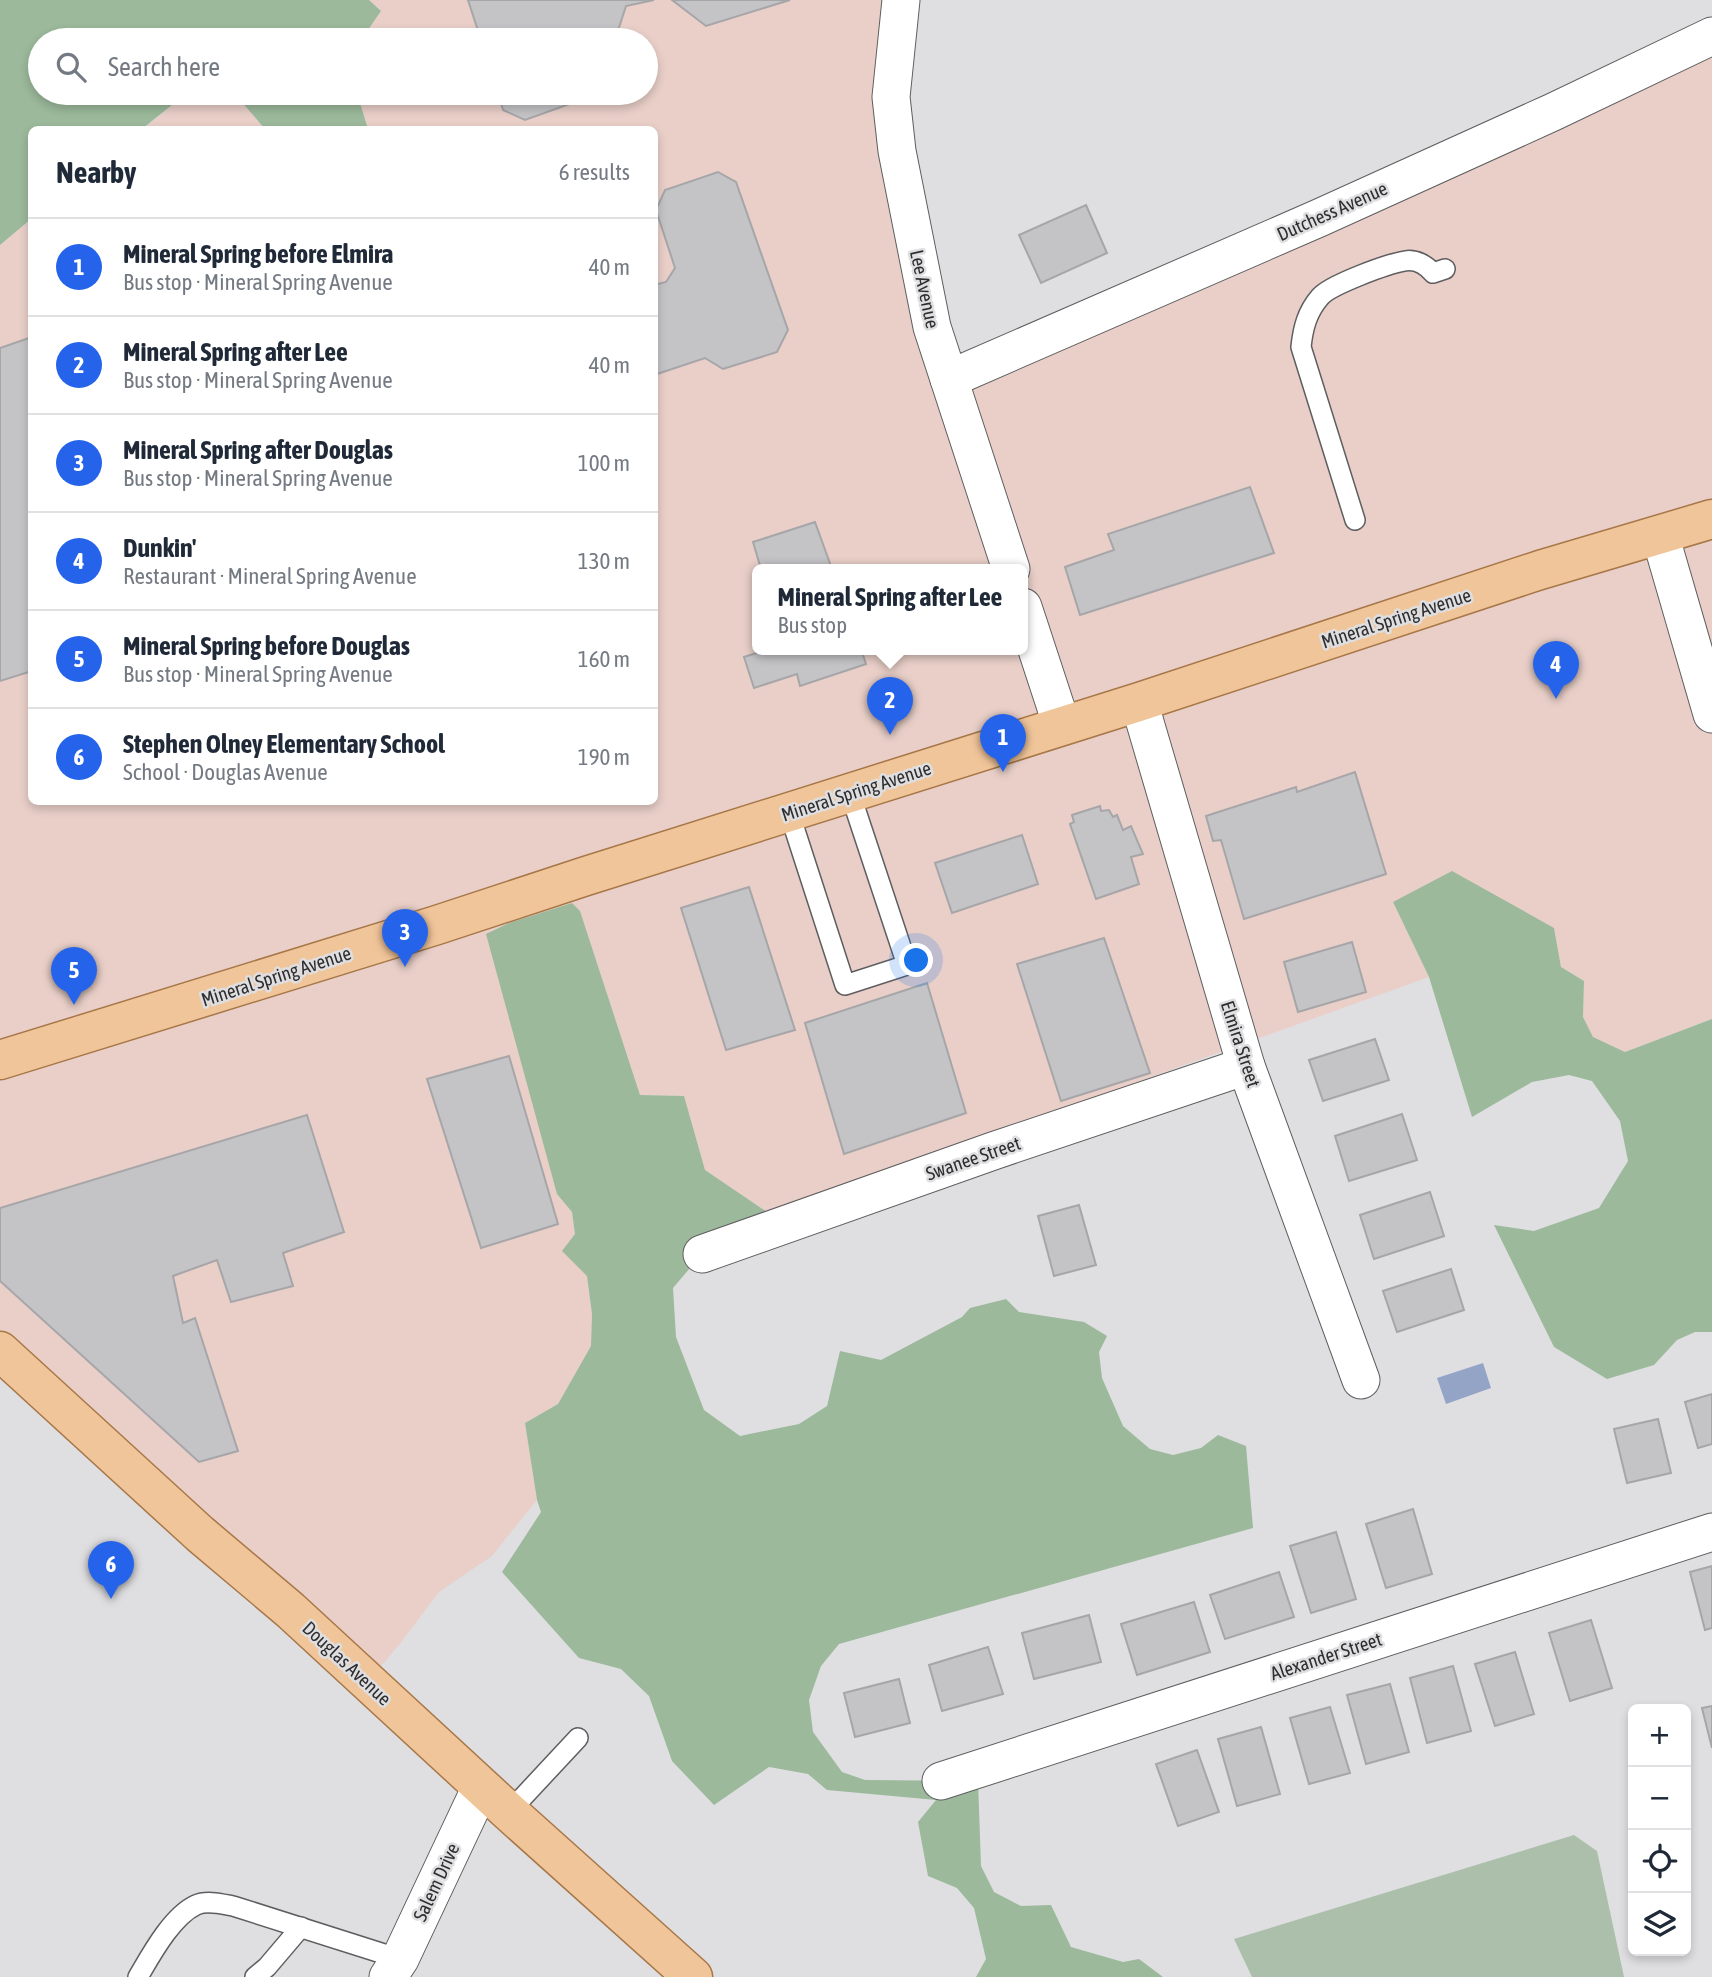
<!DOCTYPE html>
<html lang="en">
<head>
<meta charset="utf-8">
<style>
	:root { --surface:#fff; --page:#f6f6f7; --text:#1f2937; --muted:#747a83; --line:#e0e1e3; --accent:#2563eb }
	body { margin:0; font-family:"Asap Condensed",sans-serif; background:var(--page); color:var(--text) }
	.controls { position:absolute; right:21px; bottom:21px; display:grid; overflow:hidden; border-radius:10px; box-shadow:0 4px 10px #0003 }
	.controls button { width:63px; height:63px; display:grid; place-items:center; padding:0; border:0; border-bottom:2px solid var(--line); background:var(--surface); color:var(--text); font:35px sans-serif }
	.you { position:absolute; left:917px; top:961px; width:24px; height:24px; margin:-18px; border:5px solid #fff; border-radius:50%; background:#1a73e8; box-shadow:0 0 0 10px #1a73e833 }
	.badge { display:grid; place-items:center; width:46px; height:46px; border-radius:50%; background:var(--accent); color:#fff; font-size:23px; font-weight:700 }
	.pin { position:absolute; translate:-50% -58px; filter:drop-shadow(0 2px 4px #0008) }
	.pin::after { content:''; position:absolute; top:37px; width:24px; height:21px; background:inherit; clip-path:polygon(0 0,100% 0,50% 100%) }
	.popup { position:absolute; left:752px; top:564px; width:276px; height:91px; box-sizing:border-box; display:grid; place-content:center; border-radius:10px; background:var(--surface); filter:drop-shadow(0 2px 5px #0005); font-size:23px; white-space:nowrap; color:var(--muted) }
	.popup b { font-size:26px; color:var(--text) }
	.popup::after { content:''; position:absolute; left:50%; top:100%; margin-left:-14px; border:14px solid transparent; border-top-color:var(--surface) }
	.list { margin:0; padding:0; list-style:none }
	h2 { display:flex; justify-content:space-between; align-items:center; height:91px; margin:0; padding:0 28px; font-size:30px }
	h2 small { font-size:23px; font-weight:400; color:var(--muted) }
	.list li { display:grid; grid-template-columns:46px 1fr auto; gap:21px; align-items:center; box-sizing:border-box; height:98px; padding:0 28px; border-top:2px solid var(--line) }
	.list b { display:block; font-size:26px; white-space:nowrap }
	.list p { margin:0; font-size:23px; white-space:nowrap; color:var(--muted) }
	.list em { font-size:23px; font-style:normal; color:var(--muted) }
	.icon { flex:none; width:38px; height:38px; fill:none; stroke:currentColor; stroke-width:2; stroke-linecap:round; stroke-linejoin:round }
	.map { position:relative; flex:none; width:1712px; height:1977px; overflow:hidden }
	.search { position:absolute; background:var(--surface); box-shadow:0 4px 10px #0003; left:28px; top:28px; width:630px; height:77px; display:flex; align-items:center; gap:18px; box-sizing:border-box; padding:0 24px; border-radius:38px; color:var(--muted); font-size:26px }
	.panel { position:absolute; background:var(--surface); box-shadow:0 4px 10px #0003; left:28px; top:126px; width:630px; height:679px; border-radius:10px }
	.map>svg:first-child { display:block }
	.commercial { fill:#e9cfc8; fill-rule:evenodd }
	.green { fill:#abbfab }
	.forest { fill:#9cb99b }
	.water { fill:#94a4c6 }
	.building { fill:#c4c4c7; stroke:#a6a6a9; stroke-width:2 }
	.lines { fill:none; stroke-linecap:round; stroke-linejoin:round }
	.lane-casing { stroke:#5e5e60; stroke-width:22 }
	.street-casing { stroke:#5e5e60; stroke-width:39 }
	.primary-casing { stroke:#a77748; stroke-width:41 }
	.lane { stroke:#fff; stroke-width:19 }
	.street { stroke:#fff; stroke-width:37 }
	.primary { stroke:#f1c59a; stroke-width:38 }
	.labels { text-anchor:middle; stroke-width:5; stroke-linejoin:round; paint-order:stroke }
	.street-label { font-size:19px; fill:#2e2e2f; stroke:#dfdfe2 }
</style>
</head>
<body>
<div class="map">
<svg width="1712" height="1977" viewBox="0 0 1712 1977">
	<rect width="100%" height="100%" fill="#dfdfe2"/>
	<!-- commercial -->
	<g class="commercial">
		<path d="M 369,0 L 894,0 L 938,367 L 1712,54 L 1712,1019 L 1625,1052 L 1593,1037 L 1583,1017 L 1584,981 L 1561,967 L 1554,928 L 1393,902 L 1429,977 L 770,1214 L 705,1170 L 684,1096 L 640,1095 L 580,911 L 572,904 L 557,1194 L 572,1212 L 575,1234 L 587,1276 L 592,1314 L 591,1346 L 558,1404 L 525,1423 L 537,1500 L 492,1556 L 439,1592 L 399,1645 L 361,1689 L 0,1356 L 0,245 L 31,219 L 32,802 L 654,802 L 654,130 L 368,129 L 357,93 L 646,93 L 646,40 L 361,40 L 381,11 ZM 757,569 L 1023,569 L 1023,649 L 757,649 Z"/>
		<path d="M 187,93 L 234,93 L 265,129 L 142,130 Z"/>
	</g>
	<!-- green -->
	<path class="green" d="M 1574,1835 L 1597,1851 L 1624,1977 L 1252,1977 L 1234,1939 Z"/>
	<!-- forest -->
	<g class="forest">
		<path d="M 0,0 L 369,0 L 381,11 L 361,40 L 40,40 L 40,93 L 187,93 L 142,129 L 32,130 L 31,219 L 0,245 Z"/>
		<path d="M 234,93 L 357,93 L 368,129 L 265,129 Z"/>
		<path d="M 1452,871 L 1554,928 L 1561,967 L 1584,981 L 1583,1017 L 1593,1037 L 1625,1052 L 1712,1019 L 1712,1332 L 1695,1332 L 1677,1340 L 1654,1365 L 1607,1379 L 1554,1347 L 1494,1225 L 1534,1231 L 1599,1208 L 1628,1161 L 1620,1121 L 1592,1081 L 1569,1075 L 1532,1082 L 1472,1117 L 1429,977 L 1393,902 Z"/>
		<path d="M 572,903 L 580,911 L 640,1095 L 684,1096 L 705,1170 L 770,1214 L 702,1254 L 673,1288 L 676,1337 L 704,1410 L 740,1436 L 799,1424 L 827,1406 L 840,1351 L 881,1360 L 962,1317 L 970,1308 L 1006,1299 L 1019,1312 L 1084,1322 L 1107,1336 L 1099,1352 L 1102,1378 L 1123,1426 L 1150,1449 L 1173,1455 L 1201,1448 L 1218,1435 L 1246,1446 L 1253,1528 L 839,1644 L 821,1666 L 809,1700 L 813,1732 L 842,1772 L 865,1780 L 978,1781 L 981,1866 L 994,1892 L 1021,1906 L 1051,1905 L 1071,1947 L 1123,1962 L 1139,1959 L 1163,1977 L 976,1977 L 986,1959 L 974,1908 L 957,1888 L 928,1876 L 918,1822 L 936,1800 L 827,1790 L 808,1774 L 769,1767 L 714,1805 L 672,1761 L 649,1696 L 621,1669 L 579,1658 L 502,1572 L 541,1512 L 537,1500 L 525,1423 L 558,1404 L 591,1346 L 592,1314 L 587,1276 L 562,1251 L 575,1234 L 572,1212 L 557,1194 L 486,934 L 509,923 Z"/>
	</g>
	<!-- water -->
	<path class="water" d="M 1483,1363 L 1491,1388 L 1446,1404 L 1437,1378 Z"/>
	<!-- building -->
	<g class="building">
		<path d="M 468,0 L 654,0 L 626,6 L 615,40 L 481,40 Z"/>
		<path d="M 672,0 L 790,0 L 706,26 Z"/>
		<path d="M 498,93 L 581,93 L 578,101 L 525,120 L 503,110 Z"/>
		<path d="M 718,172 L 736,182 L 788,330 L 777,352 L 723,369 L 705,358 L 654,375 L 654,285 L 666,282 L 675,268 L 656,210 L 665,190 Z"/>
		<path d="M 1086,205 L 1107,253 L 1041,283 L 1019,235 Z"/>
		<path d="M 32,337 L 32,671 L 0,681 L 0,348 Z"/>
		<path d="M 1250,487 L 1274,553 L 1080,615 L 1065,567 L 1114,550 L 1108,534 Z"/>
		<path d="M 815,522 L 832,569 L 761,569 L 753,542 Z"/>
		<path d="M 769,649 L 861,649 L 866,664 L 800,686 L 797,674 L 754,688 L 744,657 Z"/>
		<path d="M 1355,772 L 1386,874 L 1244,919 L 1221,840 L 1213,841 L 1206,816 L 1296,787 L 1297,792 Z"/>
		<path d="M 1100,806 L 1101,811 L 1109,810 L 1113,817 L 1117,815 L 1123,830 L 1131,826 L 1143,854 L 1131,857 L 1139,884 L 1096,899 L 1070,824 L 1074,822 L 1072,815 Z"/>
		<path d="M 1022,835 L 1038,884 L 952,913 L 935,863 Z"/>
		<path d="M 749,887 L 795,1030 L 726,1050 L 681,908 Z"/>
		<path d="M 1104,938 L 1150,1073 L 1061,1101 L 1017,964 Z"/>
		<path d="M 1352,942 L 1366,992 L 1298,1012 L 1284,962 Z"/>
		<path d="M 927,983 L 966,1113 L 844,1154 L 805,1023 Z"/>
		<path d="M 1375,1039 L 1389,1080 L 1323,1101 L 1309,1060 Z"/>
		<path d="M 509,1056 L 558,1224 L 481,1248 L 427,1079 Z"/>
		<path d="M 1402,1114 L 1417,1160 L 1349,1181 L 1335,1136 Z"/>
		<path d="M 307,1115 L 344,1232 L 283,1253 L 293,1286 L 231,1302 L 217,1260 L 173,1276 L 183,1323 L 195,1318 L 238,1451 L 199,1462 L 0,1281 L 0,1208 Z"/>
		<path d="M 1430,1192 L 1444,1236 L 1374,1259 L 1360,1215 Z"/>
		<path d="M 1079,1205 L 1096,1265 L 1054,1276 L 1038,1216 Z"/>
		<path d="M 1451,1269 L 1464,1310 L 1397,1332 L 1383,1291 Z"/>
		<path d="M 1712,1394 L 1712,1444 L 1698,1448 L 1685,1402 Z"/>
		<path d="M 1658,1419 L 1671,1473 L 1627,1483 L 1614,1429 Z"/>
		<path d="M 1413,1509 L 1432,1574 L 1386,1588 L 1366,1524 Z"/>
		<path d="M 1336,1532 L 1356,1599 L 1311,1613 L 1290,1546 Z"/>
		<path d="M 1712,1566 L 1712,1628 L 1705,1630 L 1690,1572 Z"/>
		<path d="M 1279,1572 L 1294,1617 L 1225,1639 L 1210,1595 Z"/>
		<path d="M 1194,1602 L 1210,1652 L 1137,1675 L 1121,1624 Z"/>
		<path d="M 1089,1615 L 1101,1662 L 1034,1679 L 1022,1633 Z"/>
		<path d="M 1591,1620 L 1612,1688 L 1570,1701 L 1549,1633 Z"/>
		<path d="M 988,1647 L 1003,1694 L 942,1711 L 929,1665 Z"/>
		<path d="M 1515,1652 L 1534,1714 L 1495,1726 L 1475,1664 Z"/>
		<path d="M 1453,1666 L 1471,1731 L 1427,1743 L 1410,1678 Z"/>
		<path d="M 899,1679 L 910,1723 L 855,1737 L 844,1693 Z"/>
		<path d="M 1390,1684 L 1409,1752 L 1366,1764 L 1347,1695 Z"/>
		<path d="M 1712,1706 L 1712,1748 L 1702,1708 Z"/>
		<path d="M 1330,1707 L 1350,1773 L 1309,1784 L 1290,1718 Z"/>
		<path d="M 1261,1727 L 1280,1794 L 1237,1806 L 1218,1739 Z"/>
		<path d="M 1197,1750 L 1219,1812 L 1178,1826 L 1156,1764 Z"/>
	</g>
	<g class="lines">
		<!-- lane casing -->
		<g class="lane-casing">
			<g id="lane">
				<path d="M 1355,520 L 1301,347 C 1303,328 1307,312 1320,297 C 1330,285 1387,264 1405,261 C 1416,259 1426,265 1433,273 L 1445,269"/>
				<path d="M 789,812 L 845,985 L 907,965 L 850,793"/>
				<path d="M 509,1812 L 578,1738"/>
				<path d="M 138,1977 C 151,1955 172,1916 196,1905 C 207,1900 222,1904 233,1906 L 400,1959"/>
				<path d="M 255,1977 L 267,1967 L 301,1927"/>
			</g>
		</g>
		<!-- street casing -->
		<g class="street-casing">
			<g id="street">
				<path d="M 901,0 L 891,97 L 897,151 L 932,327 L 1011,569"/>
				<path d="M 949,379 L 1319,218 L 1553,112 L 1712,36"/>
				<path d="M 1660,535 L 1712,714"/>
				<path d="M 1023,607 L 1062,726"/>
				<path d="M 1139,702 L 1246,1066 L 1361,1380"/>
				<path d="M 702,1254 L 993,1151 L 1246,1066"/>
				<path d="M 941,1781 L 1712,1532"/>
				<path d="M 388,1977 L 400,1959 L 481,1787"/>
			</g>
		</g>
		<!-- primary casing -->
		<g class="primary-casing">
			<g id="primary">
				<path d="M 0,1060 L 437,925 L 586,876 L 1139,702 L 1540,570 L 1712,519"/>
				<path d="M 0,1351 L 200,1534 L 290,1610 L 509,1812 L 693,1977"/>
			</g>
		</g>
		<!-- lane -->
		<use href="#lane" class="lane"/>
		<!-- street -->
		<use href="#street" class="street"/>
		<!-- primary -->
		<use href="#primary" class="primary"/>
	</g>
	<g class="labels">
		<!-- street labels -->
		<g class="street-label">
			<text transform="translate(1332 211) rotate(-24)" y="7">Dutchess Avenue</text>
			<text transform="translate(925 289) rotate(78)" y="7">Lee Avenue</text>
			<text transform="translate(1396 618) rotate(-18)" y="7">Mineral Spring Avenue</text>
			<text transform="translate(856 791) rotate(-18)" y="7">Mineral Spring Avenue</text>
			<text transform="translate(276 976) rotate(-18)" y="7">Mineral Spring Avenue</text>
			<text transform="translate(1241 1044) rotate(72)" y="7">Elmira Street</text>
			<text transform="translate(973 1158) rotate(-19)" y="7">Swanee Street</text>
			<text transform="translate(1326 1656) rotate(-18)" y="7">Alexander Street</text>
			<text transform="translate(347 1663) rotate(43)" y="7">Douglas Avenue</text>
			<text transform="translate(436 1882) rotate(-65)" y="7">Salem Drive</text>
		</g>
	</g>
</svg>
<div class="controls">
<button>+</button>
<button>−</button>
<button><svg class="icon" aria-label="locate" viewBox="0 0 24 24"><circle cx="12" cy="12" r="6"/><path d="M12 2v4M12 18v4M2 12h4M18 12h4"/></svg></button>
<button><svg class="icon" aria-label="layers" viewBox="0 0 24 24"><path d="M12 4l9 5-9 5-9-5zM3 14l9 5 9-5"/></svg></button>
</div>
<div class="you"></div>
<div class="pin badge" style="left:1003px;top:772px">1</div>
<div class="pin badge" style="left:890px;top:735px">2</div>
<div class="popup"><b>Mineral Spring after Lee</b>Bus stop</div>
<div class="pin badge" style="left:405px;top:967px">3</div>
<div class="pin badge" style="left:1556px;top:699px">4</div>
<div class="pin badge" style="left:74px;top:1005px">5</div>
<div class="pin badge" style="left:111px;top:1599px">6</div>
<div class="search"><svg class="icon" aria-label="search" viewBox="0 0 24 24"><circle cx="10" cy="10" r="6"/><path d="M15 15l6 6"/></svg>Search here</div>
<section class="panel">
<h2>Nearby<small>6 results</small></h2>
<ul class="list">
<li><span class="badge">1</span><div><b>Mineral Spring before Elmira</b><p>Bus stop · Mineral Spring Avenue</p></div><em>40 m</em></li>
<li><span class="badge">2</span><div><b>Mineral Spring after Lee</b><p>Bus stop · Mineral Spring Avenue</p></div><em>40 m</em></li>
<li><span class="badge">3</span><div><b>Mineral Spring after Douglas</b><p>Bus stop · Mineral Spring Avenue</p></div><em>100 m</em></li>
<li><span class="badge">4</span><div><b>Dunkin'</b><p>Restaurant · Mineral Spring Avenue</p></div><em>130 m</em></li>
<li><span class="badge">5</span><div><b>Mineral Spring before Douglas</b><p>Bus stop · Mineral Spring Avenue</p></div><em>160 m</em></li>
<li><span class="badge">6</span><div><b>Stephen Olney Elementary School</b><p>School · Douglas Avenue</p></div><em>190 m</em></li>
</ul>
</section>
</div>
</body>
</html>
